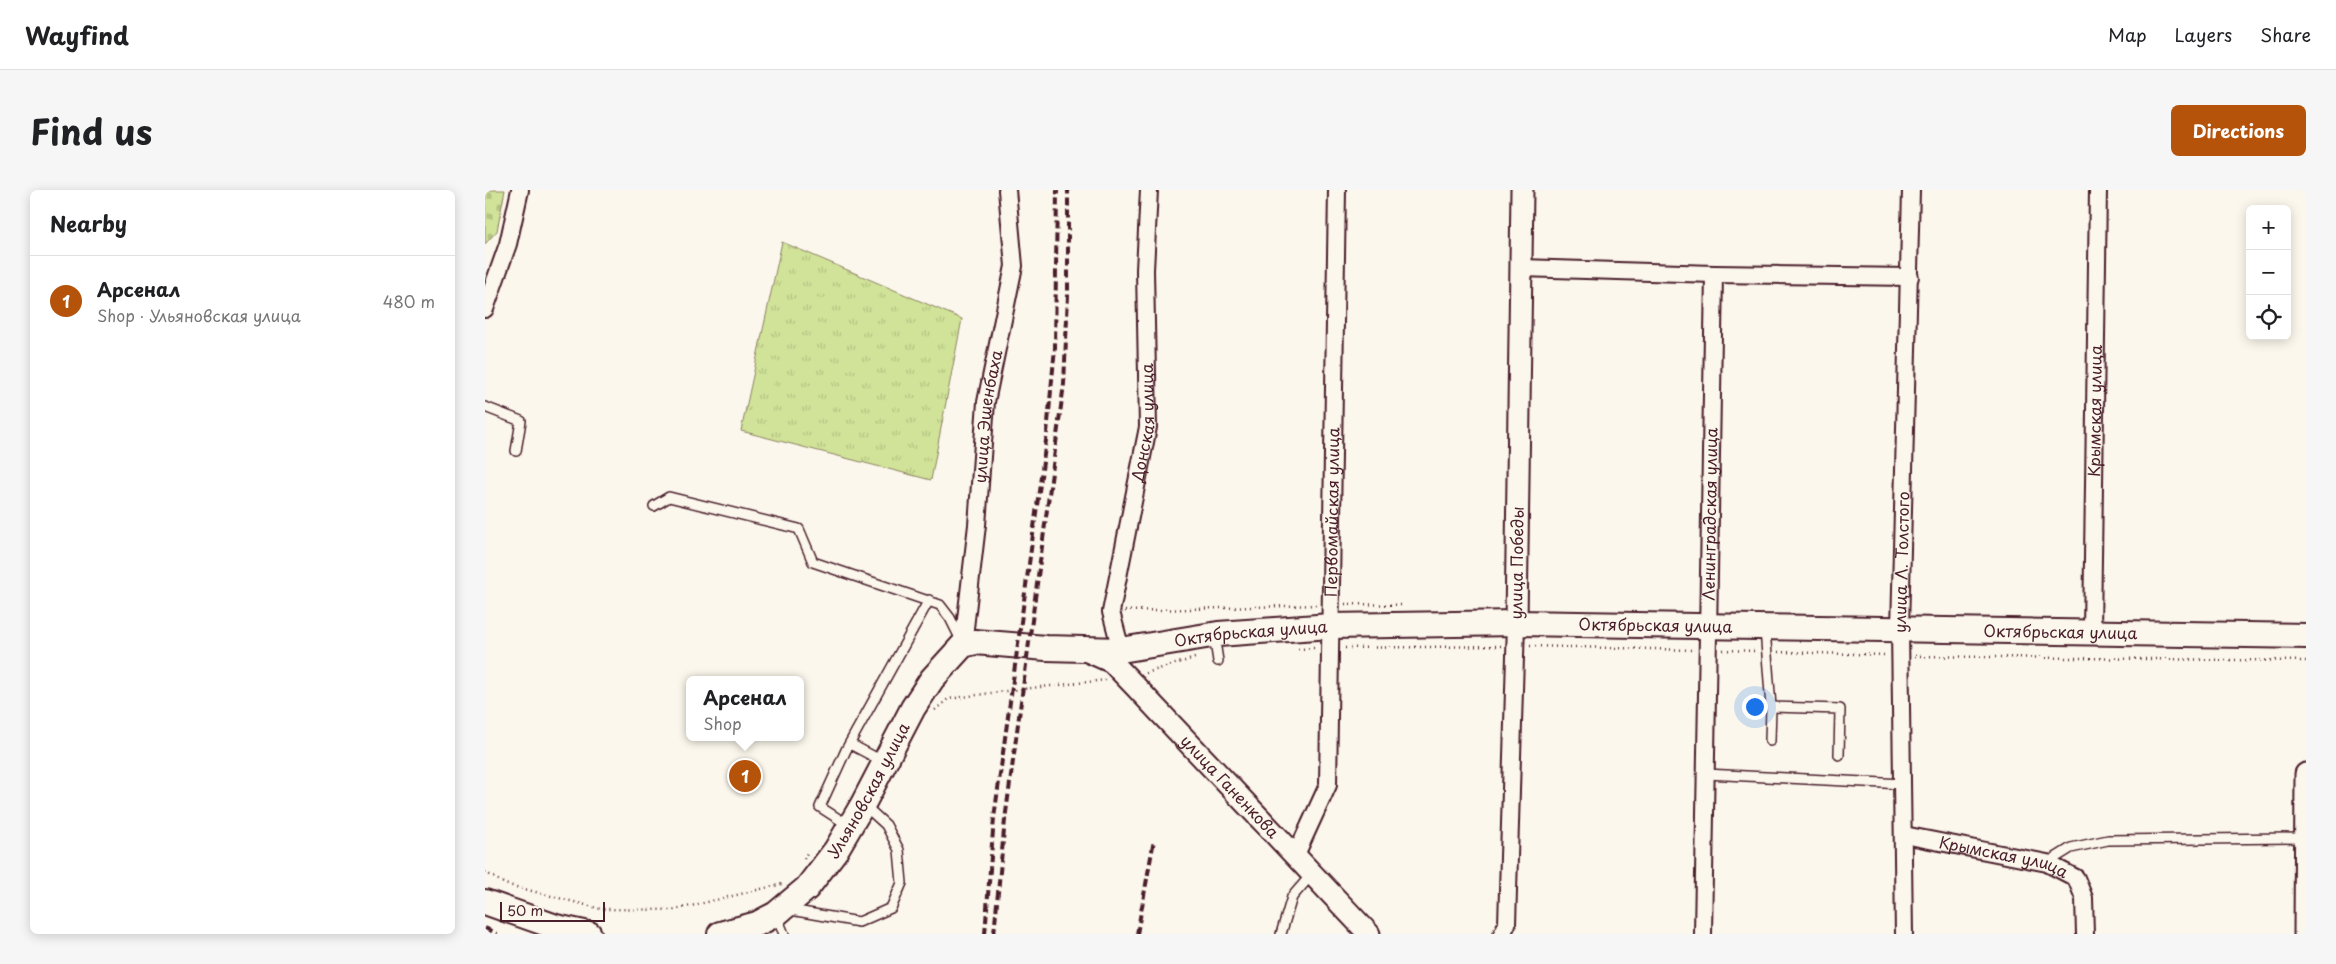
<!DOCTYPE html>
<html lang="en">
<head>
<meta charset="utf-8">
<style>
	:root { --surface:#fff; --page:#f6f6f6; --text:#202124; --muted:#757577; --line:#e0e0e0; --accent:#b45309 }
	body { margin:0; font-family:"Playpen Sans",sans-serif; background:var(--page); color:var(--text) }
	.controls { position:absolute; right:15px; top:15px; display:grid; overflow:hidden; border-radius:8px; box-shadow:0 2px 12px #0003 }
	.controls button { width:45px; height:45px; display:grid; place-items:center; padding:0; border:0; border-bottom:1px solid var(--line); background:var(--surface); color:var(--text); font:25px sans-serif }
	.scale { position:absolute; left:15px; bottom:12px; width:105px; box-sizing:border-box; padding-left:5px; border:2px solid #4a1f2b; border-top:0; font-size:14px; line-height:18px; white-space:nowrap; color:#4a1f2b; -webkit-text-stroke:4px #fbf7ec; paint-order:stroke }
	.you { position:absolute; left:1269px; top:516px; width:18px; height:18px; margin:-12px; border:4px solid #fff; border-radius:50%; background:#1a73e8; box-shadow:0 0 0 8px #1a73e833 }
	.badge { display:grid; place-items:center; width:32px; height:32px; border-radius:50%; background:var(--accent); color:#fff; font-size:16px; font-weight:700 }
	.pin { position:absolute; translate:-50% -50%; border:2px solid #fff; box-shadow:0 1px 5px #0006 }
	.popup { position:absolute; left:201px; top:486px; width:118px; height:65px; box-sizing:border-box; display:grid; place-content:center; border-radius:8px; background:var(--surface); filter:drop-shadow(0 1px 4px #0005); font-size:16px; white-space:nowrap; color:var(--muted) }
	.popup b { font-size:19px; color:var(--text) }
	.popup::after { content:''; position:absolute; left:50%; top:100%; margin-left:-10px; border:10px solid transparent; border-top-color:var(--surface) }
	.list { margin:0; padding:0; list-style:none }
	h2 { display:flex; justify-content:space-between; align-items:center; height:65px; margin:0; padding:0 20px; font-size:21px }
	h2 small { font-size:16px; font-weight:400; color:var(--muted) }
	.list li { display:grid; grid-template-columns:32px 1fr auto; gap:15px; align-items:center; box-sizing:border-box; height:90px; padding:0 20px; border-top:1px solid var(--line) }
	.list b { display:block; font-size:19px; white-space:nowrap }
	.list p { margin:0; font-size:16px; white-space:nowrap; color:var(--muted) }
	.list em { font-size:16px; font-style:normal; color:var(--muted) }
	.icon { flex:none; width:28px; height:28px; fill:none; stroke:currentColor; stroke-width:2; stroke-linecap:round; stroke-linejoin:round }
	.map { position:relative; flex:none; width:1821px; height:744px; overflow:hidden; border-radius:8px }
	header { display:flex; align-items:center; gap:30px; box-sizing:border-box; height:70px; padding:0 25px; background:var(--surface); border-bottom:1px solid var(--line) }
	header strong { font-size:24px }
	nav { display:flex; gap:28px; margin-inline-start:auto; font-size:18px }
	.intro { display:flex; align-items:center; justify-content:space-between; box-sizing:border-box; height:120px; padding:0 30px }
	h1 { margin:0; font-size:35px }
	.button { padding:12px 22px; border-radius:8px; background:var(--accent); color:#fff; font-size:18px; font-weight:700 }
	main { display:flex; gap:30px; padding:0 30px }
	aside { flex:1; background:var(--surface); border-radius:8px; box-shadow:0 2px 12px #0003 }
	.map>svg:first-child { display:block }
	.grass { fill:url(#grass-tufts); stroke:#8d8162 }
	.cemetery { fill:url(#cemetery-stones); stroke:#8d8162 }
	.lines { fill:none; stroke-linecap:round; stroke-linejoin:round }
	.service-casing { stroke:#4a1f2b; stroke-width:12 }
	.minor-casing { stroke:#4a1f2b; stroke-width:20 }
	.tertiary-casing { stroke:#4a1f2b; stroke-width:25 }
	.secondary-casing { stroke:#4a1f2b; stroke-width:28 }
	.path { stroke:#4a1f2b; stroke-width:2.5; stroke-dasharray:1 4; stroke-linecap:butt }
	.service { stroke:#fbf7ec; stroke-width:9 }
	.minor { stroke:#fbf7ec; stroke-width:16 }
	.tertiary { stroke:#fbf7ec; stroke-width:21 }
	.secondary { stroke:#fbf7ec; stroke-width:24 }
	.rail { stroke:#4a1f2b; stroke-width:4; stroke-dasharray:8 4; stroke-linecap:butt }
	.labels { text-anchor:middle; stroke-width:4.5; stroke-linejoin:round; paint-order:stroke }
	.street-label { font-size:16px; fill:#4a1f2b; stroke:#fbf7ec }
</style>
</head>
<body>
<header>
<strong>Wayfind</strong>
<nav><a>Map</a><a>Layers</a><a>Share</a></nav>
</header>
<div class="intro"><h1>Find us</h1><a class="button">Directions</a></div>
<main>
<aside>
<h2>Nearby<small></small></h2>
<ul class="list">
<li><span class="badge">1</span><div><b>Арсенал</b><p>Shop · Ульяновская улица</p></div><em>480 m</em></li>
</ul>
</aside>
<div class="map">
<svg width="1821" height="744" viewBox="0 0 1821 744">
	<defs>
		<pattern id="grass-tufts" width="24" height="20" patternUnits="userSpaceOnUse" patternTransform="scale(1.25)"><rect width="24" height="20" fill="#d0e398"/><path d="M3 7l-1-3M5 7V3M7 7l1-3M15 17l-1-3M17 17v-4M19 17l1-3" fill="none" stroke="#b4c283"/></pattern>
		<pattern id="cemetery-stones" width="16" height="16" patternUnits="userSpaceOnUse" patternTransform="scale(1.25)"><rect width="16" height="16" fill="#d0e398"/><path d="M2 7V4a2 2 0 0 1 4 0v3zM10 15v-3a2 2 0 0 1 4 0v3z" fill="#b4c283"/></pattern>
	</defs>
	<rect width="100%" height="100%" fill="#fbf7ec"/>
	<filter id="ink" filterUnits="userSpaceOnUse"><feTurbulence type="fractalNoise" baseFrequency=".02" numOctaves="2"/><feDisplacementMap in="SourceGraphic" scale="10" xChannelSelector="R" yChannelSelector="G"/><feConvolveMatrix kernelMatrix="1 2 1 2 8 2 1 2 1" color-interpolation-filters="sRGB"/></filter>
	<g filter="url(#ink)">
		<!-- grass -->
		<path class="grass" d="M 297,52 L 477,129 L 446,290 L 256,241 Z"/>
		<!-- cemetery -->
		<path class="cemetery" d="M 0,0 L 20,0 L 12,41 L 0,54 Z"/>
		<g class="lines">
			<!-- service casing -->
			<g class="service-casing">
				<g id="service">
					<path d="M 0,217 L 36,231 L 31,261"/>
					<path d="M 169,316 L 184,307 L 314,339 L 328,372 L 455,415 L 465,428 L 477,452"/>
					<path d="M 1280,439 L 1286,517 L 1285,551"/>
					<path d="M 729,445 L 733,471"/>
					<path d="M 1286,517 L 1355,519 L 1354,565"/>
					<path d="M 365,554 L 399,572"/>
					<path d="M 1221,584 L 1418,594"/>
					<path d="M 363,635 L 335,617 L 361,560 L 444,410"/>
					<path d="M 1562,673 L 1586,658 L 1623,650 L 1820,648"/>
					<path d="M 300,719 L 374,732 L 406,718 L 417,693 L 414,660 L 401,635 L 379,615"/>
					<path d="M 291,725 L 299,744"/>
					<path d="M 796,744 L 807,707 L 827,684"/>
				</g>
			</g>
			<!-- minor casing -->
			<g class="minor-casing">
				<g id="minor">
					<path d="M 1036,78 L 1229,84 L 1425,87"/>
					<path d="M 0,119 L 23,54 L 35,0"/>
					<path id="s1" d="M 1607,442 L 1613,0"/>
					<path id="s2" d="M 478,455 L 492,335 L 501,212 L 529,76 L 522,0"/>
					<path id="s3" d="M 636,460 L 626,422 L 663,237 L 660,80 L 664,0"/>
					<path id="s4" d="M 1419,645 L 1562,673 L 1591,688 L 1599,708 L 1600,744"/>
					<path id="s5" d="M 810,667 L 843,595 L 852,0"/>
					<path d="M 1017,744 L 1022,734 L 1031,433"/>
					<path id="s6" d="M 1218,744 L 1229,84"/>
					<path id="s7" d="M 1419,744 L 1415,439 L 1426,0"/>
				</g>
			</g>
			<!-- tertiary casing -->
			<g class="tertiary-casing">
				<g id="tertiary">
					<path id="s8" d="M 1031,433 L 1037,0"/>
					<path id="s9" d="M 600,460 L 627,472 L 650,496 L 884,744"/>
					<path d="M 1820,744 L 1821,584"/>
				</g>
			</g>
			<!-- secondary casing -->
			<g class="secondary-casing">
				<g id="secondary">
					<path d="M 0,712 L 71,737 L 104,744"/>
					<path id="s10" d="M 235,744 L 272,734 L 291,724 L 322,698 L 351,660 L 378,614 L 428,518 L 447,489 L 478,455 L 490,452 L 561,458 L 636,460 L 733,444 L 846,436 L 1031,433 L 1821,446"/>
				</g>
			</g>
			<!-- path -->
			<g class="path">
				<path d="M 860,414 L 920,415"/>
				<path d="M 640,421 L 832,415"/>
				<path d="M 1045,456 L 1210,460"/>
				<path d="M 860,458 L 1017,456"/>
				<path d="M 813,459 L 830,458"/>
				<path d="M 1238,460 L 1272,461"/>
				<path d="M 1293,462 L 1402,465"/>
				<path d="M 1430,466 L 1821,471"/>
				<path d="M 661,483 L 713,467"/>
				<path d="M 450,520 L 463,509 L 528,500 L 621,490"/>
				<path d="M 319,669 L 323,661"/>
				<path d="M 0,682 L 20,694 L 116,719 L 189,720 L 297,694"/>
			</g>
			<!-- service -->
			<use href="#service" class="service"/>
			<!-- minor -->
			<use href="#minor" class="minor"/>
			<!-- tertiary -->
			<use href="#tertiary" class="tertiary"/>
			<!-- secondary -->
			<use href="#secondary" class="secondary"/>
			<!-- rail -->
			<g class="rail">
				<path d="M 0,738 L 12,744"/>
				<path d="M 500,744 L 509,628 L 562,243 L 570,158 L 572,0"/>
				<path d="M 509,744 L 520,630 L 579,194 L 583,105 L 583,0"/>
				<path d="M 652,744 L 669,650"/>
			</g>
		</g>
	</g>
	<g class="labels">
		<!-- street labels -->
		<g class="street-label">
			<text dy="6" stroke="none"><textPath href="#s1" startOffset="221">Крымская улица</textPath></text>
			<text dy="6" stroke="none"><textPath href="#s2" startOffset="230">улица Эшенбаха</textPath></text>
			<text dy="6" stroke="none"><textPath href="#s3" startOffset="232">Донская улица</textPath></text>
			<text dy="6" stroke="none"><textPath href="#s5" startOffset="352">Первомайская улица</textPath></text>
			<text dy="6" stroke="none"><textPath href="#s6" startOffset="420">Ленинградская улица</textPath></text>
			<text dy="6" stroke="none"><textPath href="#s7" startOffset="372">улица Л. Толстого</textPath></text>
			<text dy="6" stroke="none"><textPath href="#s8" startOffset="60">улица Победы</textPath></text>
			<text dy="6" stroke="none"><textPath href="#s10" startOffset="1085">Октябрьская улица</textPath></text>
			<text dy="6" stroke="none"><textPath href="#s10" startOffset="1490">Октябрьская улица</textPath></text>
			<text dy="6" stroke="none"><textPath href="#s10" startOffset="680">Октябрьская улица</textPath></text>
			<text dy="6" stroke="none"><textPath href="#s9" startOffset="201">улица Ганенкова</textPath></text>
			<text dy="6" stroke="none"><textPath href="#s10" startOffset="216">Ульяновская улица</textPath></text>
			<text dy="6" stroke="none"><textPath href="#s4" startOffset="102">Крымская улица</textPath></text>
		</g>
	</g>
</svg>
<div class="controls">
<button>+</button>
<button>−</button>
<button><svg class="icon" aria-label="locate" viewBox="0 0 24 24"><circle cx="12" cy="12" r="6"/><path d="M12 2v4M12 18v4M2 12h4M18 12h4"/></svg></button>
</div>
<div class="scale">50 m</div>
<div class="you"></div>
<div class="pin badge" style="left:260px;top:586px">1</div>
<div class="popup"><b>Арсенал</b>Shop</div>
</div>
</main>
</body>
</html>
